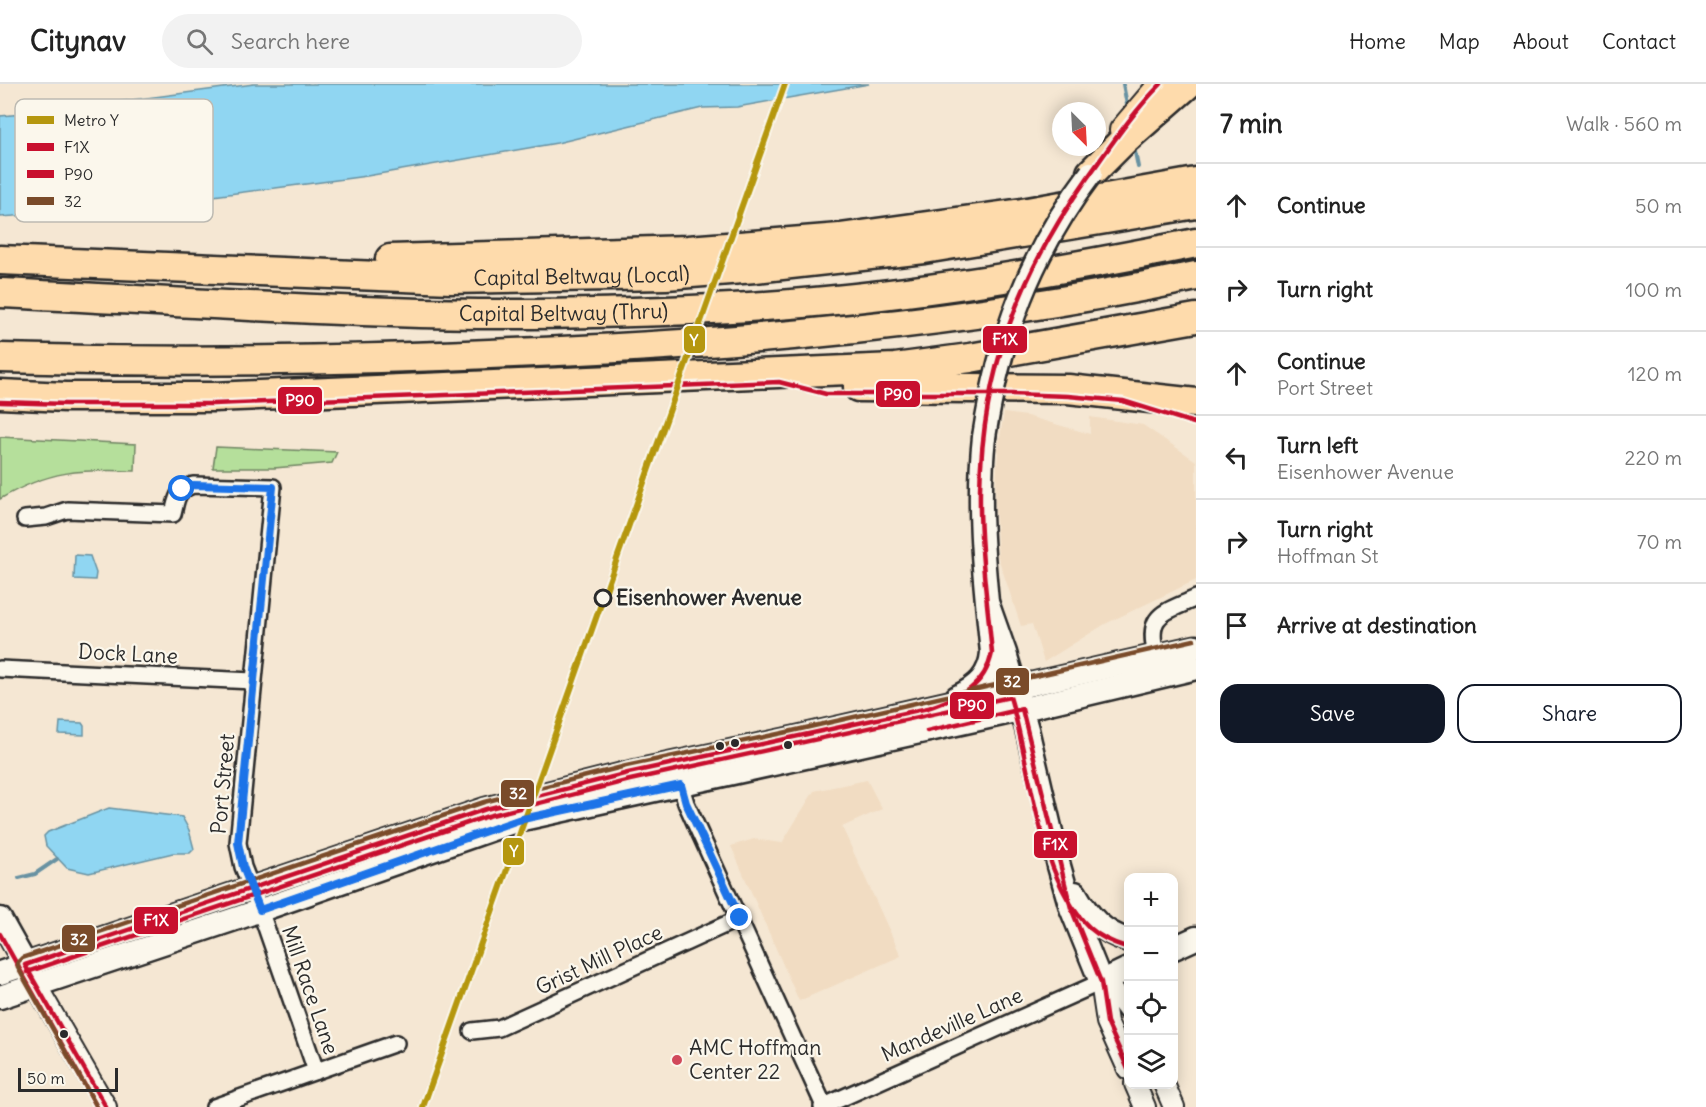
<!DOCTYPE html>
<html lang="en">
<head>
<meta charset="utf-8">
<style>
	:root { --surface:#fff; --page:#f2f2f2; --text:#222; --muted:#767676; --line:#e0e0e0; --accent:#111827 }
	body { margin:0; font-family:Delius,sans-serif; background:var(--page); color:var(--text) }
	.controls { position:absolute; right:18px; bottom:18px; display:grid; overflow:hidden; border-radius:12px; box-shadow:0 3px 15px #0003 }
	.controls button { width:54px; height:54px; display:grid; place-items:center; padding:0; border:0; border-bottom:2px solid var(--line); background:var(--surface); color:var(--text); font:30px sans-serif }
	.compass { position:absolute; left:1052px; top:18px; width:54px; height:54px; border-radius:50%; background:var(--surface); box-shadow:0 3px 15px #0003; rotate:156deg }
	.scale { position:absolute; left:18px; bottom:15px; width:100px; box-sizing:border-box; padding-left:6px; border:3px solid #2b2b2b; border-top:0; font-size:16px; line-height:21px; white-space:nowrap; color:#2b2b2b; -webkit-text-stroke:4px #fbf7ec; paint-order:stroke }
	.stop { position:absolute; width:18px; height:18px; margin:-14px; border:4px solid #1a73e8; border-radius:50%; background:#fff }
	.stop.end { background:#1a73e8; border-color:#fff; box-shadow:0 2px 6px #0008 }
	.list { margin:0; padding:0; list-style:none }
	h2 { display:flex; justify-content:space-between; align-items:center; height:78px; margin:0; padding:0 24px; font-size:26px }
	h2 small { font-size:20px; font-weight:400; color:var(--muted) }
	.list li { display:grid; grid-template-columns:39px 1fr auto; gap:18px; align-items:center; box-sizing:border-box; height:84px; padding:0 24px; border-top:2px solid var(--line) }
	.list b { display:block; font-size:22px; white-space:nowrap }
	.list p { margin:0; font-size:20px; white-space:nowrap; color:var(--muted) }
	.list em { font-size:20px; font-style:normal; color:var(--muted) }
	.actions { display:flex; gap:12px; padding:18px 24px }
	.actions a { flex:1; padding:14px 0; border:2px solid var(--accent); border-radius:18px; text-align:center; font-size:21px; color:var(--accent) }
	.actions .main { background:var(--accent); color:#fff }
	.icon { flex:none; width:33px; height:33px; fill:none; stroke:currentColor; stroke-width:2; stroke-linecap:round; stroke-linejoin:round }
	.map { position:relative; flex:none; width:1196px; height:1023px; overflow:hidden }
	header { display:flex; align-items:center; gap:36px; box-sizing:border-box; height:84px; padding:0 30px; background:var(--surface); border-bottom:2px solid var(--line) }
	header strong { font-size:28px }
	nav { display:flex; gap:33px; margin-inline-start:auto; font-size:21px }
	.search { width:420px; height:54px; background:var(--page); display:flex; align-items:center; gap:15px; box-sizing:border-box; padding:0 21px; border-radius:33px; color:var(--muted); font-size:22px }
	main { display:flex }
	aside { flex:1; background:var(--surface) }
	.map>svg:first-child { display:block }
	.built { fill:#f1dcc2 }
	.green { fill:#b5df9b; stroke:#708563; stroke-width:1.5 }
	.water { fill:#90d6f2; stroke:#6892a2; stroke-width:1.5 }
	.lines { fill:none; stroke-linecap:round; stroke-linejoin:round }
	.stream { stroke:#6892a2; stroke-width:4 }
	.minor-casing { stroke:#2b2b2b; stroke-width:20 }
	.tertiary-casing { stroke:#2b2b2b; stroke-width:24 }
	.secondary-casing { stroke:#2b2b2b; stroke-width:27 }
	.primary-casing { stroke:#2b2b2b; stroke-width:28 }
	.motorway-casing { stroke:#2b2b2b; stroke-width:33 }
	.minor { stroke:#fbf7ec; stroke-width:15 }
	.tertiary { stroke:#fbf7ec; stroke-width:20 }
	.secondary { stroke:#fbf7ec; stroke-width:22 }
	.primary { stroke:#fedbac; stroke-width:24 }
	.motorway { stroke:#fedbac; stroke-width:28 }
	.secondary-bridge-casing { stroke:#2b2b2b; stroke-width:27; stroke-linecap:butt }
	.secondary-bridge { stroke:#fbf7ec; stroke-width:22 }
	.bus-1-casing { stroke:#fbf7ec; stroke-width:9 }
	.bus-2-casing { stroke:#fbf7ec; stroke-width:9 }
	.bus-3-casing { stroke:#fbf7ec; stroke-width:9 }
	.bus-1 { stroke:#c8102e; stroke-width:4.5 }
	.bus-2 { stroke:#c8102e; stroke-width:4.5 }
	.bus-3 { stroke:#7a4b2a; stroke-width:4.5 }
	.metro-1-casing { stroke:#fbf7ec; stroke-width:10 }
	.metro-1 { stroke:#b5970f; stroke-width:6 }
	.route { stroke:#1a73e8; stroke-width:8 }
	.stop-dot { fill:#fbf7ec; stroke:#2b2b2b; stroke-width:3 }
	.bus-dot { fill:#2b2b2b; stroke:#fbf7ec; stroke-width:2 }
	.poi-dot { fill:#d1495b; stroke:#fbf7ec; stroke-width:2 }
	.labels { text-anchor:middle; stroke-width:4.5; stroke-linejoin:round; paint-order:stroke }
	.street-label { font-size:21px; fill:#2b2b2b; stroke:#fbf7ec }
	.stop-label { font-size:21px; font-weight:bold; fill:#2b2b2b; stroke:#fbf7ec; text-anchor:start }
	.poi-label { font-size:21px; fill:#2b2b2b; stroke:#fbf7ec; text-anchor:start }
	.key { fill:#fbf7ec; stroke:#bdbab2; stroke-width:1.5 }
	.key-label { font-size:16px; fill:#2b2b2b }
	.line-badge { stroke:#fbf7ec; stroke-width:2 }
	.badge-label { font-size:16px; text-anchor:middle; font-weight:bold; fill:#fff }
</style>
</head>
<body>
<header>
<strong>Citynav</strong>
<div class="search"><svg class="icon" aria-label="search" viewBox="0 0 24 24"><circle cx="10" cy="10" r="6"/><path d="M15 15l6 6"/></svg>Search here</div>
<nav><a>Home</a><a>Map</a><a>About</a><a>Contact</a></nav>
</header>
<main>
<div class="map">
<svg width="1196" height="1023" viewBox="0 0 1196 1023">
	<rect width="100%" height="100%" fill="#f5e7d3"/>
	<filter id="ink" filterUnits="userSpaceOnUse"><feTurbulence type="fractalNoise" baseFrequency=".0167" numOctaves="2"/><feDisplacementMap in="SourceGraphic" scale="12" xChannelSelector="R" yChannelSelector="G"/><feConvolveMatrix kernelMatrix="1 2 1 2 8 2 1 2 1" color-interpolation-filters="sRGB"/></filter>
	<g filter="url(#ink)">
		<!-- built -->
		<g class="built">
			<path d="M 1004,329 L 1027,332 L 1090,350 L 1090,333 L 1143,341 L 1196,377 L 1196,496 L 1105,540 L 1044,578 L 1032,540 L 1021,542 L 998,473 L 995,417 L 998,366 Z"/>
			<path d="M 867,696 L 882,725 L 842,743 L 901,872 L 799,917 L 731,762 L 754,755 L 782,759 L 814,707 Z"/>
		</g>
		<!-- green -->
		<g class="green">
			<path d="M 0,353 L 136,360 L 135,387 C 81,385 49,386 0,415 Z"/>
			<path d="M 216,363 L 337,368 L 332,379 L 274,384 L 213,384 Z"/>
		</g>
		<!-- water -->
		<g class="water">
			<path d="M 254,0 L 869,0 L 737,23 L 702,24 L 557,59 L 367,92 L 106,126 L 0,133 L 0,32 L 24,30 Z"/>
			<path d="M 75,471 L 90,472 L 96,489 L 95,496 L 74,495 Z"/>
			<path d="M 60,638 L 82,639 L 84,642 L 84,651 L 59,650 Z"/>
			<path d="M 109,724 L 182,733 L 189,746 L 194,765 L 190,769 L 173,769 L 89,789 L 67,784 L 46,762 L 44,752 L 48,748 Z"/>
		</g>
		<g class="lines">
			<!-- stream -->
			<g class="stream">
				<path d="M 1123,0 L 1128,26"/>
				<path d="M 1134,63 L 1138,83"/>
				<path d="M 19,794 L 35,790 L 57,775"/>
			</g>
			<!-- minor casing -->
			<g class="minor-casing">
				<g id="minor">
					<path d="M 25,435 L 46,433 L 67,426 L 173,430 C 177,414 176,407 193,401 L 273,403 L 238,759 L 243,783 L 260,826 L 316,987"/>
					<path d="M 1156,572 C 1146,529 1162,530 1196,514"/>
					<path d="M 0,585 L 253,597"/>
					<path d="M 678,693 L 686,719 L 824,1022"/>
					<path d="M 472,947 L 499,944 L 740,834"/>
					<path d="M 214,1023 L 396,959"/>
					<path d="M 822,1023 L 1101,898"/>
				</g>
			</g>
			<!-- tertiary casing -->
			<g class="tertiary-casing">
				<g id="tertiary">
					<path d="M 1101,898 L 1107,938 L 1128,985"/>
					<path d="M 1101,898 L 1118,912 L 1128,926"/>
					<path d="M 36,901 L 106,1023"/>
					<path d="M 1135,1000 L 1145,1023"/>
					<path d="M 1164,1000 L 1174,1023"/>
				</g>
			</g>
			<!-- secondary casing -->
			<g class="secondary-casing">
				<g id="secondary">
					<path d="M 988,521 L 1005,569 L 1027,645 L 1059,782 L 1071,824 L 1101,898 L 1128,885"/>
					<path d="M 957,613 C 977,603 990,592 992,569 C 985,497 976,425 984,353"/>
					<path d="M 1075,809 C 1088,832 1103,849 1128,856"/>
					<path d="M 0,835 L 33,894"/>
					<path d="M 1174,864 L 1196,854"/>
					<path d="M 0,889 L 486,725 L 628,689 L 794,654 L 1196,563"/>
					<path d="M 0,913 L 241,833 L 518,736 L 1002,630 L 1196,584"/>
				</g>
			</g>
			<!-- primary casing -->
			<g class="primary-casing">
				<path id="primary" d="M 1122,46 L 1161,0"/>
			</g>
			<!-- motorway casing -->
			<g class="motorway-casing">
				<g id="motorway">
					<path d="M 1091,89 L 1123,57 L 1188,0"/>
					<path d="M 390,175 L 688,166 L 840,154 L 1022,129 L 1196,98"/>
					<path id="s1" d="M 0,176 L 451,195 L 666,191 L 755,184 L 924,165 L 1196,120"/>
					<path id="s2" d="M 0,209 C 131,215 261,224 392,228 C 499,232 605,230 712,225 C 874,218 1037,191 1196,159"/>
					<path d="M 0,274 C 171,279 342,277 513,269 C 742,260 971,239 1196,192"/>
					<path d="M 858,303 L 1068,305 L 1196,319"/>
					<path d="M 0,310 L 66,313 L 213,313 L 895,284 L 970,274 L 1196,234"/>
				</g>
			</g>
			<!-- minor -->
			<use href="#minor" class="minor"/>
			<!-- tertiary -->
			<use href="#tertiary" class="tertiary"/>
			<!-- secondary -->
			<use href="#secondary" class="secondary"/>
			<!-- primary -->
			<use href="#primary" class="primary"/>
			<!-- motorway -->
			<use href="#motorway" class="motorway"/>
			<!-- secondary-bridge casing -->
			<g class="secondary-bridge-casing">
				<path id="secondary-bridge" d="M 984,353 C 999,254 1030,169 1091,89"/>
			</g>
			<!-- secondary-bridge -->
			<use href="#secondary-bridge" class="secondary-bridge"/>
			<!-- bus-1 casing -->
			<g class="bus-1-casing">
				<g id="bus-1">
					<path d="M 927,647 L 1022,625 L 1071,824 L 1101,898 L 1107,938 L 1128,985"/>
					<path d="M 106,1023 L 25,881 L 486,725 L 628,689 L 928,624 C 960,612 984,605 992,569 C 987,515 979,460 980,406 C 982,287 1020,189 1088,93 C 1111,61 1133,28 1161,0"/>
				</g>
			</g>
			<!-- bus-2 casing -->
			<g class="bus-2-casing">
				<g id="bus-2">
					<path d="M 0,318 L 66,320 L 213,320 L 779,298 L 826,310 L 1011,310 L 1068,312 L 1123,317 L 1194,339"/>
					<path d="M 0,850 L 97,1023"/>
					<path d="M 27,888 L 488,732 L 630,696 L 1010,613 C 1031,680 1037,794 1090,844 C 1100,853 1113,859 1126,863"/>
				</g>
			</g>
			<!-- bus-3 casing -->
			<g class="bus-3-casing">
				<path id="bus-3" d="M 97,1023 L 18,884 L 18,878 L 22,874 L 484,718 L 626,682 L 792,647 L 1194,556"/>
			</g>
			<!-- bus-1 -->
			<use href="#bus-1" class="bus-1"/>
			<!-- bus-2 -->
			<use href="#bus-2" class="bus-2"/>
			<!-- bus-3 -->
			<use href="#bus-3" class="bus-3"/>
			<!-- metro-1 casing -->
			<g class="metro-1-casing">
				<path id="metro-1" d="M 423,1023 L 785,0"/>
			</g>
			<!-- metro-1 -->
			<use href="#metro-1" class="metro-1"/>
		</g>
	</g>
	<g class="lines" filter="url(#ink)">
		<!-- route -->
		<path class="route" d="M 182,405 L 193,401 L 273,403 L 238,759 L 243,783 L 260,826 L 518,736 L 681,701 L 686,719 L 740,834"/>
	</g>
	<!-- markers -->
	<circle class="stop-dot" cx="603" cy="514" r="8"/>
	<g class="bus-dot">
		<circle cx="735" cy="659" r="5"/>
		<circle cx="788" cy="661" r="5"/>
		<circle cx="720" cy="662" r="5"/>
		<circle cx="64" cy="950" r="5"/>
	</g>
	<circle class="poi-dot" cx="677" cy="976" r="6"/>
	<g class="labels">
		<!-- street labels -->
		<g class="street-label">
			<text dy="7" stroke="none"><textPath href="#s1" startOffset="582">Capital Beltway (Local)</textPath></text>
			<text dy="7" stroke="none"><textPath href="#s2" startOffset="564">Capital Beltway (Thru)</textPath></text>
			<text transform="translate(128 570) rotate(3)" y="7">Dock Lane</text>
			<text transform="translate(223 700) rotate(-85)" y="7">Port Street</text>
			<text transform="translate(599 876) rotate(-25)" y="7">Grist Mill Place</text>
			<text transform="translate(310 906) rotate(71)" y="7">Mill Race Lane</text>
			<text transform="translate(952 941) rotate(-24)" y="7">Mandeville Lane</text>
		</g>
		<!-- stop labels -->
		<g class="stop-label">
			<text x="616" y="521">Eisenhower Avenue</text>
		</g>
		<!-- poi labels -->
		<g class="poi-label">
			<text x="689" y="971">AMC Hoffman<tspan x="689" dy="24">Center 22</tspan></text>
		</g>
	</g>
	<!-- legend -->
	<rect x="15" y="15" width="198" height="123" rx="9" class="key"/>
	<rect x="27" y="32" width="27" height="8" fill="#b5970f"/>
	<rect x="27" y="59" width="27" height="8" fill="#c8102e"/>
	<rect x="27" y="86" width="27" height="8" fill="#c8102e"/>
	<rect x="27" y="113" width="27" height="8" fill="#7a4b2a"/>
	<g class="key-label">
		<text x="64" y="42">Metro Y</text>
		<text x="64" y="69">F1X</text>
		<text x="64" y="96">P90</text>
		<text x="64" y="123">32</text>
	</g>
	<g class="line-badge">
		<rect x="982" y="241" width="46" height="29" rx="6" fill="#c8102e"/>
		<rect x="683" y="241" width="23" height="29" rx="6" fill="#b5970f"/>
		<rect x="875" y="296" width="46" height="28" rx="6" fill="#c8102e"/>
		<rect x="277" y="302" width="46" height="29" rx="6" fill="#c8102e"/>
		<rect x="995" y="583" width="35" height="29" rx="6" fill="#7a4b2a"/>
		<rect x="949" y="607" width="46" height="29" rx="6" fill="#c8102e"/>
		<rect x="500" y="695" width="35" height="29" rx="6" fill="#7a4b2a"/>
		<rect x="1033" y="746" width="45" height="29" rx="6" fill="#c8102e"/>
		<rect x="502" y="753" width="23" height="29" rx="6" fill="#b5970f"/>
		<rect x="133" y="822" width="46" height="29" rx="6" fill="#c8102e"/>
		<rect x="61" y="840" width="35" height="29" rx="6" fill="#7a4b2a"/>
	</g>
	<g class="badge-label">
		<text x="1005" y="261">F1X</text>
		<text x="694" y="262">Y</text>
		<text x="898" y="316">P90</text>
		<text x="300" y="322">P90</text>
		<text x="1012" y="603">32</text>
		<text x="972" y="627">P90</text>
		<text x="518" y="715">32</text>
		<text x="1055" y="766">F1X</text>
		<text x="514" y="773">Y</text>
		<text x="156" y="842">F1X</text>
		<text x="79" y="861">32</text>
	</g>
</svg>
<div class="controls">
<button>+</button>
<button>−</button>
<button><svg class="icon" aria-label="locate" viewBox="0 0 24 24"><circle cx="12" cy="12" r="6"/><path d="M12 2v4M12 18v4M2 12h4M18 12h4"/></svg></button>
<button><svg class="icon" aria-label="layers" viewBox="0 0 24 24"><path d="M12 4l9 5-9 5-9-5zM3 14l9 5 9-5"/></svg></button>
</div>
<svg class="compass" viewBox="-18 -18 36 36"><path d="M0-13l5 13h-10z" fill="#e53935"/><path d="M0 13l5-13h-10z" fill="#767676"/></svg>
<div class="scale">50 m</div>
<div class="stop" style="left:182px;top:405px"></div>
<div class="stop end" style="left:740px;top:834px"></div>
</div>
<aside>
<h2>7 min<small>Walk · 560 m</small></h2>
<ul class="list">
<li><svg class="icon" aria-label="ahead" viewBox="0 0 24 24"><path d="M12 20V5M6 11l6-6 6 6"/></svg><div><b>Continue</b></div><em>50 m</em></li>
<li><svg class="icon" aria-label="right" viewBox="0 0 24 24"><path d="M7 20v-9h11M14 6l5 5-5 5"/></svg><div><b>Turn right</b></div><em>100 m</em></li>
<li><svg class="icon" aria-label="ahead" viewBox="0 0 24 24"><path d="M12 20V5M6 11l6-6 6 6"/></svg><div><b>Continue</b><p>Port Street</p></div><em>120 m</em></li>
<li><svg class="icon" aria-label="left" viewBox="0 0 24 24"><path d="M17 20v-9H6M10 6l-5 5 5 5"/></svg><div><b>Turn left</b><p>Eisenhower Avenue</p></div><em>220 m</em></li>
<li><svg class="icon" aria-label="right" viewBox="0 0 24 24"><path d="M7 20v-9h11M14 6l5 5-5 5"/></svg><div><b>Turn right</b><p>Hoffman St</p></div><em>70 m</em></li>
<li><svg class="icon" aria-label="arrive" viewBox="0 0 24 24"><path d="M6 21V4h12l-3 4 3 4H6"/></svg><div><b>Arrive at destination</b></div></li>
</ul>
<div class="actions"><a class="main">Save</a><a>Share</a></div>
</aside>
</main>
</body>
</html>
